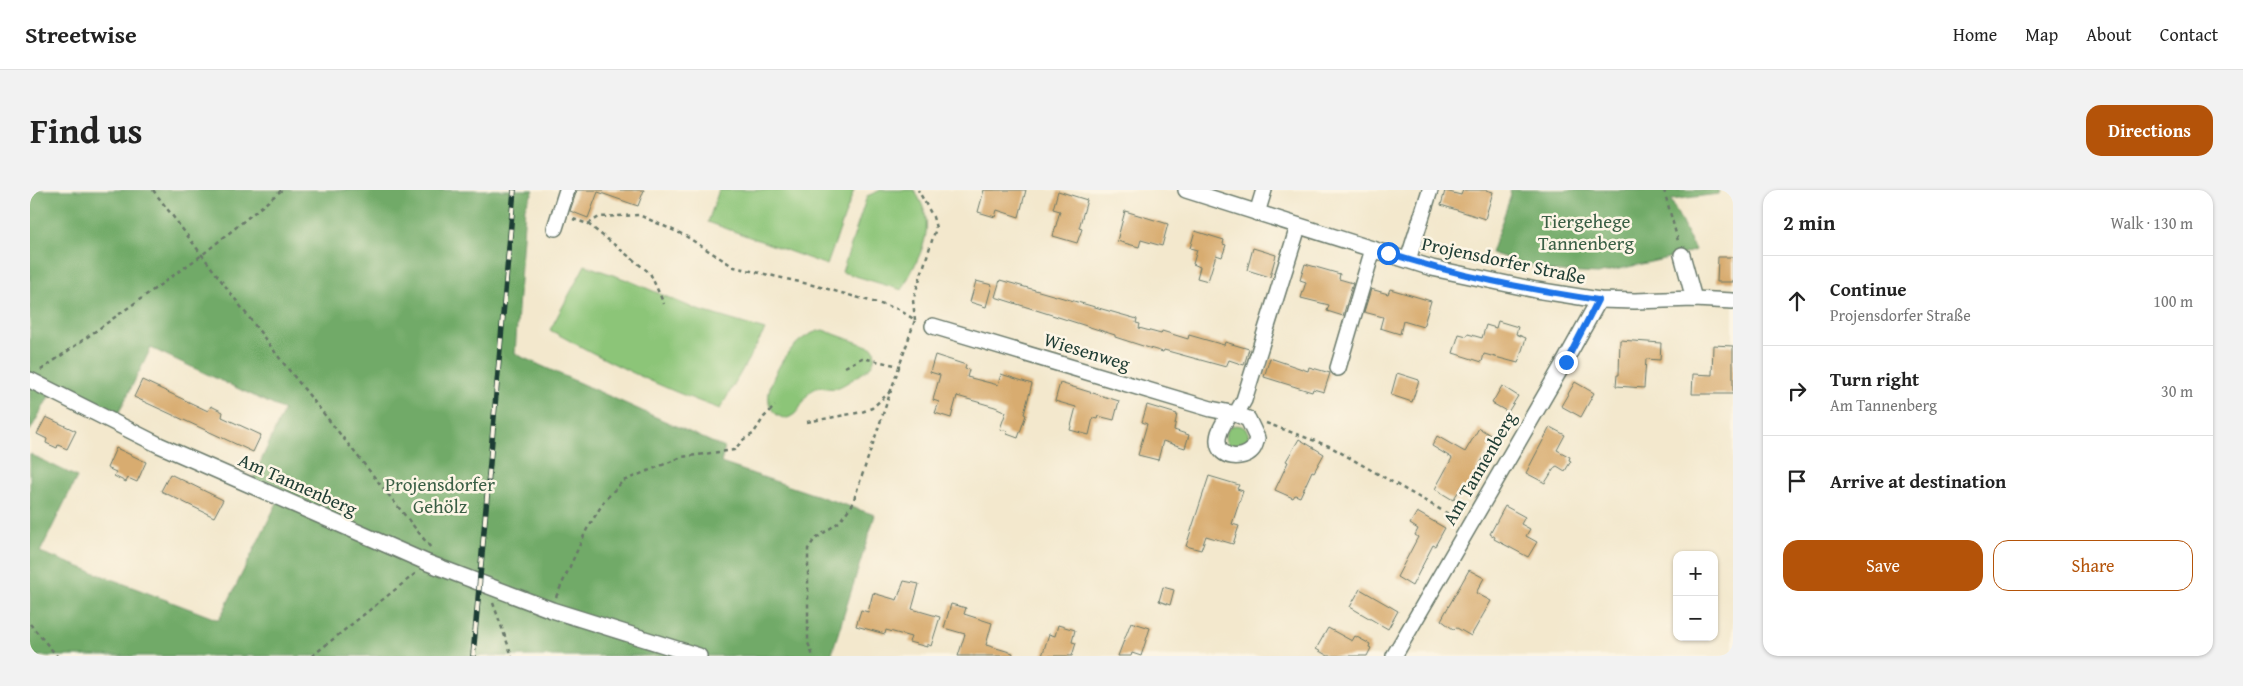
<!DOCTYPE html>
<html lang="en">
<head>
<meta charset="utf-8">
<style>
	:root { --surface:#fff; --page:#f2f2f2; --text:#222; --muted:#767676; --line:#e0e0e0; --accent:#b45309 }
	body { margin:0; font-family:"Gentium Book Plus",serif; background:var(--page); color:var(--text) }
	.controls { position:absolute; right:15px; bottom:15px; display:grid; overflow:hidden; border-radius:10px; box-shadow:0 1px 4px #0004 }
	.controls button { width:45px; height:45px; display:grid; place-items:center; padding:0; border:0; border-bottom:1px solid var(--line); background:var(--surface); color:var(--text); font:25px sans-serif }
	.stop { position:absolute; width:15px; height:15px; margin:-11px; border:4px solid #1a73e8; border-radius:50%; background:#fff }
	.stop.end { background:#1a73e8; border-color:#fff; box-shadow:0 1px 5px #0008 }
	.list { margin:0; padding:0; list-style:none }
	h2 { display:flex; justify-content:space-between; align-items:center; height:65px; margin:0; padding:0 20px; font-size:21px }
	h2 small { font-size:16px; font-weight:400; color:var(--muted) }
	.list li { display:grid; grid-template-columns:32px 1fr auto; gap:15px; align-items:center; box-sizing:border-box; height:90px; padding:0 20px; border-top:1px solid var(--line) }
	.list b { display:block; font-size:19px; white-space:nowrap }
	.list p { margin:0; font-size:16px; white-space:nowrap; color:var(--muted) }
	.list em { font-size:16px; font-style:normal; color:var(--muted) }
	.actions { display:flex; gap:10px; padding:15px 20px }
	.actions a { flex:1; padding:11px 0; border:1px solid var(--accent); border-radius:15px; text-align:center; font-size:18px; color:var(--accent) }
	.actions .main { background:var(--accent); color:#fff }
	.icon { flex:none; width:28px; height:28px; fill:none; stroke:currentColor; stroke-width:2; stroke-linecap:round; stroke-linejoin:round }
	.map { position:relative; flex:none; width:1703px; height:466px; overflow:hidden; border-radius:15px }
	header { display:flex; align-items:center; gap:30px; box-sizing:border-box; height:70px; padding:0 25px; background:var(--surface); border-bottom:1px solid var(--line) }
	header strong { font-size:24px }
	nav { display:flex; gap:28px; margin-inline-start:auto; font-size:18px }
	.intro { display:flex; align-items:center; justify-content:space-between; box-sizing:border-box; height:120px; padding:0 30px }
	h1 { margin:0; font-size:35px }
	.button { padding:12px 22px; border-radius:15px; background:var(--accent); color:#fff; font-size:18px; font-weight:700 }
	main { display:flex; gap:30px; padding:0 30px }
	aside { flex:1; background:var(--surface); border-radius:15px; box-shadow:0 1px 4px #0004 }
	.map>svg:first-child { display:block }
	.green { fill:#8cc578; stroke:#568156 }
	.forest { fill:#71aa68; stroke:#48744e }
	.building { fill:#d8ac6f }
	.lines { fill:none; stroke-linecap:round; stroke-linejoin:round }
	.minor-casing { stroke:#69796a; stroke-width:18 }
	.path { stroke:#69796a; stroke-width:2.5; stroke-dasharray:4 4; stroke-linecap:butt }
	.minor { stroke:#fff; stroke-width:15 }
	.rail-casing { stroke:#1f3d34; stroke-width:5.5 }
	.rail { stroke:#fcf5e5; stroke-width:4; stroke-dasharray:11; stroke-linecap:butt }
	.route { stroke:#1a73e8; stroke-width:6 }
	.labels { text-anchor:middle; stroke-width:5; stroke-linejoin:round; paint-order:stroke }
	.park-label { font-size:19px; fill:#3a5f45; stroke:#fcf5e5 }
	.street-label { font-size:19px; fill:#1f3d34; stroke:#fcf5e5 }
</style>
</head>
<body>
<header>
<strong>Streetwise</strong>
<nav><a>Home</a><a>Map</a><a>About</a><a>Contact</a></nav>
</header>
<div class="intro"><h1>Find us</h1><a class="button">Directions</a></div>
<main>
<div class="map">
<svg width="1703" height="466" viewBox="0 0 1703 466">
	<rect width="100%" height="100%" fill="#fcf5e5"/>
	<filter id="ink" filterUnits="userSpaceOnUse"><feTurbulence type="fractalNoise" baseFrequency=".02" numOctaves="2"/><feDisplacementMap in="SourceGraphic" scale="10" xChannelSelector="R" yChannelSelector="G"/><feConvolveMatrix kernelMatrix="1 2 1 2 8 2 1 2 1" color-interpolation-filters="sRGB"/></filter>
	<filter id="wash" filterUnits="userSpaceOnUse"><feTurbulence type="fractalNoise" baseFrequency=".0096" numOctaves="4" result="noise"/><feDisplacementMap in="SourceGraphic" scale="20" xChannelSelector="R" yChannelSelector="G"/><feGaussianBlur stdDeviation="1.12" result="paint"/><feColorMatrix in="noise" values="0 0 0 0 0 0 0 0 0 0 0 0 0 0 0 0 0 1.4 0 .05"/><feComposite in="paint" operator="in"/></filter>
	<g filter="url(#wash)">
		<rect width="100%" height="100%" fill="#f3e8cd"/>
		<!-- green -->
		<g class="green">
			<path d="M 689,0 L 824,0 L 797,75 L 678,32 Z"/>
			<path d="M 851,0 L 884,0 C 910,38 890,64 872,100 L 812,82 L 837,6 Z"/>
			<path d="M 555,75 L 600,91 L 665,119 L 735,140 L 690,219 C 631,198 574,170 520,140 Z"/>
			<path d="M 793,140 L 843,158 C 846,163 845,171 841,176 C 838,180 812,197 806,198 C 799,200 791,195 784,199 C 773,205 772,222 760,227 C 756,229 752,228 749,226 C 730,215 741,190 750,175 C 759,159 774,143 793,140 Z"/>
			<circle cx="1207" cy="247" r="12"/>
		</g>
		<!-- forest -->
		<g class="forest">
			<path d="M 0,0 L 504,0 L 495,17 L 485,164 L 695,258 L 691,273 L 845,325 L 801,466 L 0,466 L 0,264 L 47,287 L 10,362 L 189,430 L 249,309 L 220,295 L 254,220 L 121,158 L 84,232 L 22,201 L 0,241 Z"/>
			<path d="M 1480,0 L 1689,0 L 1688,4 L 1641,10 L 1665,60 L 1652,65 L 1567,84 L 1517,81 L 1461,63 L 1481,5 Z"/>
		</g>
		<g id="blocks">
			<!-- building -->
			<g class="building">
				<path d="M 547,0 L 614,0 L 608,16 L 568,2 L 558,28 L 540,21 Z"/>
				<path d="M 954,0 L 996,0 L 989,27 L 967,20 L 965,27 L 948,22 Z"/>
				<path d="M 1433,0 L 1456,0 L 1463,2 L 1455,29 L 1411,15 L 1415,1 L 1431,5 Z"/>
				<path d="M 1028,1 L 1057,10 L 1049,38 L 1052,39 L 1047,53 L 1023,46 L 1030,21 L 1023,19 Z"/>
				<path d="M 1095,21 L 1138,34 L 1132,56 L 1111,50 L 1109,57 L 1087,51 Z"/>
				<path d="M 1165,41 L 1194,50 L 1193,54 L 1196,55 L 1192,67 L 1186,65 L 1178,91 L 1167,88 L 1170,77 L 1163,74 L 1167,60 L 1160,58 Z"/>
				<path d="M 1223,58 L 1246,65 L 1240,87 L 1217,80 Z"/>
				<path d="M 1688,67 L 1703,67 L 1703,92 L 1687,92 Z"/>
				<path d="M 1275,74 L 1310,84 L 1309,89 L 1323,93 L 1313,126 L 1297,121 L 1299,115 L 1271,108 L 1276,92 L 1270,90 Z"/>
				<path d="M 970,90 L 1107,129 L 1106,133 L 1110,134 L 1109,138 L 1131,144 L 1132,141 L 1158,149 L 1159,145 L 1194,155 L 1195,152 L 1219,159 L 1214,175 L 1199,170 L 1196,177 L 1134,160 L 1133,162 L 1116,157 L 1085,147 L 1085,145 L 965,107 Z"/>
				<path d="M 946,91 L 962,95 L 956,117 L 940,112 Z"/>
				<path d="M 1341,99 L 1358,104 L 1360,99 L 1401,111 L 1393,137 L 1373,131 L 1370,144 L 1350,138 L 1353,127 L 1334,122 Z"/>
				<path d="M 1468,131 L 1488,137 L 1486,144 L 1496,148 L 1488,173 L 1454,164 L 1452,172 L 1423,163 L 1429,144 L 1437,146 L 1438,144 L 1452,148 L 1456,135 L 1466,138 Z"/>
				<path d="M 1590,150 L 1631,153 L 1630,170 L 1616,169 L 1614,198 L 1586,196 L 1587,185 L 1589,185 Z"/>
				<path d="M 1683,155 L 1703,156 L 1703,204 L 1662,204 L 1663,184 L 1682,185 Z"/>
				<path d="M 905,165 L 936,175 L 935,179 L 939,180 L 937,187 L 968,195 L 971,184 L 1002,194 L 994,224 L 996,225 L 988,248 L 977,244 L 978,241 L 970,239 L 976,222 L 965,217 L 927,206 L 921,228 L 905,223 L 909,212 L 903,210 L 910,185 L 900,182 Z"/>
				<path d="M 1240,168 L 1278,181 L 1279,177 L 1300,183 L 1294,202 L 1283,199 L 1282,202 L 1234,187 Z"/>
				<path d="M 1367,183 L 1389,190 L 1382,212 L 1361,205 Z"/>
				<path d="M 112,190 L 178,221 L 181,216 L 193,222 L 192,227 L 231,245 L 223,262 L 104,207 Z"/>
				<path d="M 1545,192 L 1564,203 L 1551,227 L 1531,216 Z"/>
				<path d="M 1030,193 L 1089,211 L 1084,230 L 1068,226 L 1067,229 L 1063,228 L 1059,245 L 1040,240 L 1046,217 L 1025,211 Z"/>
				<path d="M 1472,196 L 1488,206 L 1478,222 L 1462,213 Z"/>
				<path d="M 1117,215 L 1147,224 L 1144,240 L 1159,245 L 1155,258 L 1133,251 L 1128,270 L 1108,265 L 1117,234 L 1112,232 Z"/>
				<path d="M 16,227 L 46,241 L 37,259 L 28,255 L 27,258 L 16,253 L 17,249 L 7,244 Z"/>
				<path d="M 1520,237 L 1535,245 L 1527,260 L 1540,267 L 1539,270 L 1541,271 L 1535,281 L 1527,276 L 1525,277 L 1515,293 L 1496,283 Z"/>
				<path d="M 1449,238 L 1465,248 L 1436,298 L 1432,296 L 1423,310 L 1405,299 L 1422,268 L 1402,256 L 1407,246 L 1435,262 Z"/>
				<path d="M 1269,249 L 1294,264 L 1284,282 L 1282,281 L 1270,307 L 1265,305 L 1263,308 L 1245,300 L 1258,272 L 1256,271 Z"/>
				<path d="M 86,258 L 116,272 L 107,292 L 98,288 L 96,292 L 84,286 L 86,282 L 77,278 Z"/>
				<path d="M 140,284 L 193,310 L 184,327 L 131,301 Z"/>
				<path d="M 1179,286 L 1209,295 L 1207,299 L 1213,301 L 1202,334 L 1209,336 L 1203,354 L 1176,346 L 1171,360 L 1156,356 Z"/>
				<path d="M 1475,316 L 1495,327 L 1491,334 L 1500,339 L 1496,346 L 1507,352 L 1498,367 L 1464,349 L 1465,347 L 1460,344 Z"/>
				<path d="M 1387,322 L 1415,338 L 1405,356 L 1403,355 L 1382,396 L 1367,387 L 1388,347 L 1385,345 L 1388,339 L 1380,334 Z"/>
				<path d="M 1439,380 L 1454,388 L 1446,403 L 1461,411 L 1441,446 L 1427,438 L 1423,439 L 1411,430 Z"/>
				<path d="M 874,391 L 889,394 L 882,419 L 910,427 L 901,456 L 897,454 L 897,457 L 879,452 L 881,447 L 856,440 L 855,444 L 826,436 L 831,420 L 838,422 L 843,403 L 867,410 Z"/>
				<path d="M 1133,397 L 1144,400 L 1140,415 L 1129,411 Z"/>
				<path d="M 1330,399 L 1368,421 L 1358,439 L 1320,417 Z"/>
				<path d="M 921,414 L 936,418 L 934,424 L 962,433 L 956,455 L 983,463 L 982,466 L 928,466 L 935,444 L 914,438 Z"/>
				<path d="M 1101,432 L 1120,438 L 1111,466 L 1102,463 L 1101,466 L 1088,466 Z"/>
				<path d="M 1028,435 L 1045,440 L 1042,452 L 1046,453 L 1042,466 L 1012,466 L 1019,444 L 1025,446 Z"/>
				<path d="M 1298,438 L 1322,451 L 1325,446 L 1340,454 L 1339,457 L 1341,458 L 1337,466 L 1298,466 L 1286,459 Z"/>
			</g>
		</g>
	</g>
	<g filter="url(#ink)">
		<use href="#blocks" fill-opacity="0" stroke="#69796a" stroke-width="1"/>
		<g class="lines">
			<!-- minor casing -->
			<g class="minor-casing">
				<g id="minor">
					<path d="M 1156,0 L 1402,78 L 1506,100 L 1569,110 L 1605,111 L 1664,109 L 1703,111"/>
					<path d="M 1227,23 L 1234,0"/>
					<path d="M 525,38 L 537,0"/>
					<path d="M 1652,65 L 1664,109"/>
					<path d="M 1378,70 L 1400,0"/>
					<path d="M 903,136 L 1181,219 L 1206,224 L 1214,210 L 1268,37"/>
					<path d="M 1308,178 L 1343,59"/>
					<path d="M 0,190 L 129,255 L 398,373 L 522,420 L 669,466"/>
					<path d="M 1200,223 C 1195,231 1187,242 1188,252 C 1189,269 1213,270 1222,260 C 1225,257 1226,251 1227,248 L 1218,229 L 1206,224"/>
					<path d="M 1364,466 L 1535,171 L 1569,110"/>
				</g>
			</g>
			<!-- path -->
			<g class="path">
				<path d="M 123,0 L 251,170 L 401,358"/>
				<path d="M 1634,0 L 1648,51"/>
				<path d="M 543,29 L 558,34 L 569,27 L 609,25 L 654,45 L 704,77 L 787,96 L 868,119 L 885,130 L 822,315 L 809,332 L 784,350 L 778,359 L 778,453 L 783,466"/>
				<path d="M 558,34 L 620,83 L 634,114"/>
				<path d="M 885,130 L 883,110 L 906,38 L 903,27 L 888,0"/>
				<path d="M 815,177 L 832,168 L 870,176"/>
				<path d="M 11,180 L 172,65 L 252,0"/>
				<path d="M 777,232 L 832,222 L 842,218 L 861,201"/>
				<path d="M 1236,233 L 1299,256 L 1427,329"/>
				<path d="M 526,407 L 557,339 L 575,310 L 593,291 L 652,267 L 704,260 L 714,249 L 723,244 L 734,227 L 745,216"/>
				<path d="M 463,413 L 482,466"/>
				<path d="M 0,434 L 27,466"/>
				<path d="M 282,466 L 386,383"/>
			</g>
			<!-- minor -->
			<use href="#minor" class="minor"/>
			<!-- rail casing -->
			<g class="rail-casing">
				<path id="rail" d="M 443,466 L 484,0"/>
			</g>
			<!-- rail -->
			<use href="#rail" class="rail"/>
		</g>
	</g>
	<g class="lines" filter="url(#ink)">
		<!-- route -->
		<path class="route" d="M 1358,63 C 1427,86 1497,99 1568,110 L 1536,172"/>
	</g>
	<g class="labels">
		<!-- park labels -->
		<g class="park-label">
			<text x="1556" y="38">Tiergehege<tspan x="1556" dy="22">Tannenberg</tspan></text>
			<text x="410" y="301">Projensdorfer<tspan x="410" dy="22">Gehölz</tspan></text>
		</g>
		<!-- street labels -->
		<g class="street-label">
			<text transform="translate(1474 70) rotate(12)" y="7">Projensdorfer Straße</text>
			<text transform="translate(1057 161) rotate(17)" y="7">Wiesenweg</text>
			<text transform="translate(1449 278) rotate(-60)" y="7">Am Tannenberg</text>
			<text transform="translate(268 294) rotate(24)" y="7">Am Tannenberg</text>
		</g>
	</g>
</svg>
<div class="controls">
<button>+</button>
<button>−</button>
</div>
<div class="stop" style="left:1358px;top:63px"></div>
<div class="stop end" style="left:1536px;top:172px"></div>
</div>
<aside>
<h2>2 min<small>Walk · 130 m</small></h2>
<ul class="list">
<li><svg class="icon" aria-label="ahead" viewBox="0 0 24 24"><path d="M12 20V5M6 11l6-6 6 6"/></svg><div><b>Continue</b><p>Projensdorfer Straße</p></div><em>100 m</em></li>
<li><svg class="icon" aria-label="right" viewBox="0 0 24 24"><path d="M7 20v-9h11M14 6l5 5-5 5"/></svg><div><b>Turn right</b><p>Am Tannenberg</p></div><em>30 m</em></li>
<li><svg class="icon" aria-label="arrive" viewBox="0 0 24 24"><path d="M6 21V4h12l-3 4 3 4H6"/></svg><div><b>Arrive at destination</b></div></li>
</ul>
<div class="actions"><a class="main">Save</a><a>Share</a></div>
</aside>
</main>
</body>
</html>
